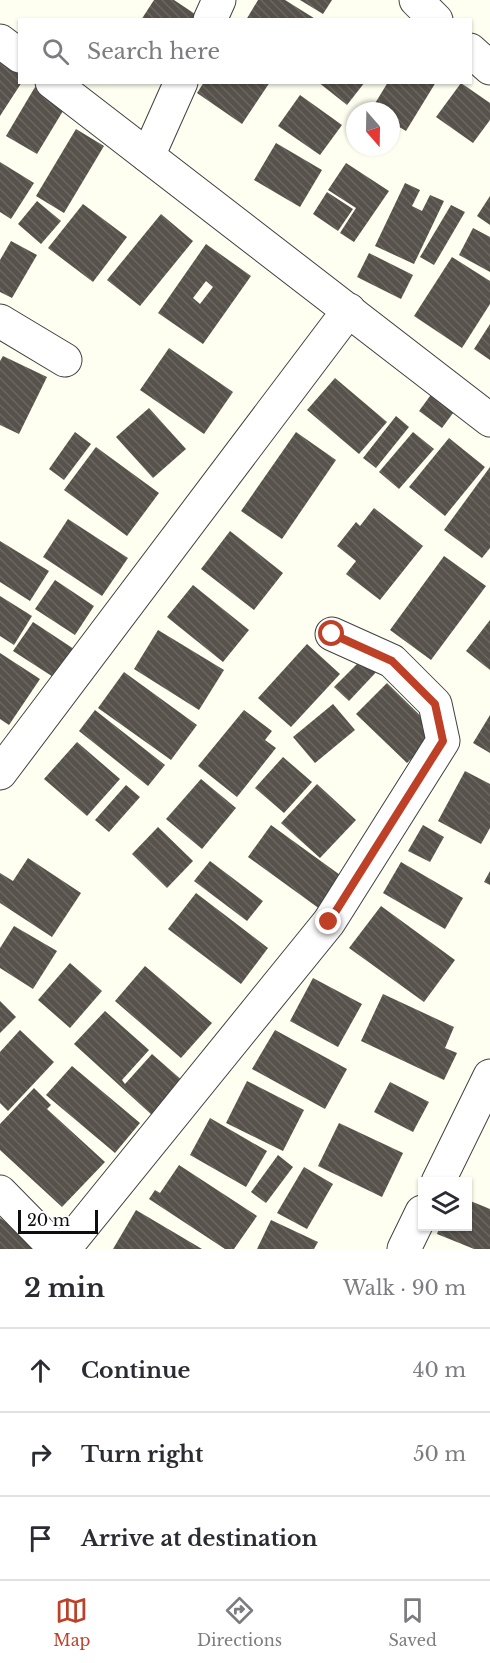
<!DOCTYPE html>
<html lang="en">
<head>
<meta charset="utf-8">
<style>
	:root { --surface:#fff; --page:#f7f7f7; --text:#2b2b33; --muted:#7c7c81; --line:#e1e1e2; --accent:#be4127 }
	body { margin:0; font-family:"Libre Baskerville",serif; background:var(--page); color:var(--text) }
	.controls { position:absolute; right:18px; bottom:18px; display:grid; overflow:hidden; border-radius:0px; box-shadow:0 2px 4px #0004 }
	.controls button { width:54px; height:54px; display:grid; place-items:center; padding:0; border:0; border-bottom:2px solid var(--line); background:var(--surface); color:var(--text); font:30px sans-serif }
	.compass { position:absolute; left:346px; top:102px; width:54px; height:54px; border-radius:50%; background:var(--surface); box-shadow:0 2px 4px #0004; rotate:160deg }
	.scale { position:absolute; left:18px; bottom:15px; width:80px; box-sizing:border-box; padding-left:6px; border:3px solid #0e0e0e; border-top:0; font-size:16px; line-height:21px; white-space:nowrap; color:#0e0e0e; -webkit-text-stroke:4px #fff; paint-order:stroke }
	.stop { position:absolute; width:18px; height:18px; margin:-14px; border:4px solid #be4127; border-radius:50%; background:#fff }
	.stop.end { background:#be4127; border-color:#fff; box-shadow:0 2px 6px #0008 }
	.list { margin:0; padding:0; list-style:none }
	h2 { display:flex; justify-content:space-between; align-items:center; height:78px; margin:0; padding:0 24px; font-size:26px }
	h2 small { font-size:20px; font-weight:400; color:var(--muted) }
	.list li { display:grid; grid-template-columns:39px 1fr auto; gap:18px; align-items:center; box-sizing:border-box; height:84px; padding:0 24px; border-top:2px solid var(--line) }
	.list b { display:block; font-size:22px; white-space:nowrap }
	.list em { font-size:20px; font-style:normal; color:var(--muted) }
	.icon { flex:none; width:33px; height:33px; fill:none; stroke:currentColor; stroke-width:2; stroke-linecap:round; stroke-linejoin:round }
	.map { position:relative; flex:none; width:490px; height:1249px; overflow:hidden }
	.search { position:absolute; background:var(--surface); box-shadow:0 2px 4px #0004; left:18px; right:18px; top:18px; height:66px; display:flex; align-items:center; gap:15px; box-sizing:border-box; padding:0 21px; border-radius:0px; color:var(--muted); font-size:22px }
	.sheet { height:330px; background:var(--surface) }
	nav { display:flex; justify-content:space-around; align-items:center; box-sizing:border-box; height:84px; border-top:2px solid var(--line); background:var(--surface); font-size:16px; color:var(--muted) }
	nav a { display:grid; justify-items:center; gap:3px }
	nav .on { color:var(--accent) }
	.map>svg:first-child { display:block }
	.building { fill:url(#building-back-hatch); fill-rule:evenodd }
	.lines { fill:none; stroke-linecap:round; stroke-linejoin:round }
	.minor-casing { stroke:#414141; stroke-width:35 }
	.minor { stroke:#fff; stroke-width:33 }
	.route { stroke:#be4127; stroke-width:8 }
</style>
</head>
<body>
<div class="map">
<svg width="490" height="1249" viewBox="0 0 490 1249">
	<defs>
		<pattern id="building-back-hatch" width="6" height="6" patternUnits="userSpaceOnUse" patternTransform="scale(1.5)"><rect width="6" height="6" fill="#57524b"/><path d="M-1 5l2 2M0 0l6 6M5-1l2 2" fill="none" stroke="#6a6661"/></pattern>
	</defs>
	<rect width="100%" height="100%" fill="#fefff0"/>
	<!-- building -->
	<g class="building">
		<path d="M 154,0 L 174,0 L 204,20 L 141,20 Z"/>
		<path d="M 258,0 L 285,0 L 317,20 L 246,20 Z"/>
		<path d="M 300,0 L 332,0 L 323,14 Z"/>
		<path d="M 0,59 L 20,72 L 20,82 L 22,82 L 0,116 Z"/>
		<path d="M 204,82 L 270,82 L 242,124 L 197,93 Z"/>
		<path d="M 318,82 L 365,82 L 347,105 Z"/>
		<path d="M 388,82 L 436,82 L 406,131 L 391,122 L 391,111 L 371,110 Z"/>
		<path d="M 461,83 L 490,103 L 490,120 L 473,143 L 436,117 Z"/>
		<path d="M 35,87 L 66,106 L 37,154 L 6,136 Z"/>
		<path d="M 300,95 L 342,125 L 320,155 L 278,126 Z"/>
		<path d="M 76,129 L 104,146 L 64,213 L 36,196 Z"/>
		<path d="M 276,143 L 322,170 L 300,207 L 254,180 Z"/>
		<path d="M 0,162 L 34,183 L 11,219 L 0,212 Z"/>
		<path d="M 346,163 L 389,191 L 354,242 L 340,233 L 356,208 L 328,190 Z"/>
		<path d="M 405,183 L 420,190 L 412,206 L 422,211 L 430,195 L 444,201 L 414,264 L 375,246 Z"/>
		<path d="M 327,192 L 353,209 L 338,231 L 313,214 Z"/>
		<path d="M 490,196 L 490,225 L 477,216 Z"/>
		<path d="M 37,201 L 61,221 L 41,244 L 18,224 Z"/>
		<path d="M 83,204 L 127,237 L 93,282 L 48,248 Z"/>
		<path d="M 451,205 L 465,212 L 434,265 L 420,257 Z"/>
		<path d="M 161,214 L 193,241 L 140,306 L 107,280 Z"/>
		<path d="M 473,228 L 490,237 L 490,272 L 459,255 Z"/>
		<path d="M 11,241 L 37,255 L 12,298 L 0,292 L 0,260 Z"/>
		<path d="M 206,244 L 251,276 L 203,344 L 158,313 ZM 206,281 L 213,287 L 200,304 L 193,298 Z"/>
		<path d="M 369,253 L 413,275 L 401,299 L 357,277 Z"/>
		<path d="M 452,257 L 490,281 L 490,304 L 462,348 L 414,316 Z"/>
		<path d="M 490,324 L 490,360 L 474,349 Z"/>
		<path d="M 169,348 L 233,392 L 204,434 L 140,390 Z"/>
		<path d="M 3,356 L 47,377 L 19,434 L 0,425 L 0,361 Z"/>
		<path d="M 335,378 L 387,422 L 359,454 L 307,410 Z"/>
		<path d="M 433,392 L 456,409 L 442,428 L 419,411 Z"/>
		<path d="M 149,408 L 186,449 L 153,478 L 116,437 Z"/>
		<path d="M 396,416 L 409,427 L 376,468 L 363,458 Z"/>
		<path d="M 75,432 L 91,444 L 64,480 L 49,469 Z"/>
		<path d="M 296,432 L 336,460 L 282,539 L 241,511 Z"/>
		<path d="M 413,432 L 434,449 L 399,489 L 379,472 Z"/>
		<path d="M 449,438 L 485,467 L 445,516 L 409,487 Z"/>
		<path d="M 96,447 L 159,493 L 127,536 L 64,490 Z"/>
		<path d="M 490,467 L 490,548 L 482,558 L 444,530 Z"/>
		<path d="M 374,508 L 423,546 L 380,600 L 346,574 L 356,561 L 337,546 L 356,522 L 360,526 Z"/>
		<path d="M 68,519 L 128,558 L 102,596 L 43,557 Z"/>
		<path d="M 230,531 L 283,573 L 254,610 L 201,569 Z"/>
		<path d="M 0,541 L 49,571 L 30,601 L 0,582 Z"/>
		<path d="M 444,556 L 486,586 L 431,660 L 390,630 Z"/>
		<path d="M 55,580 L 94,606 L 75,635 L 35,609 Z"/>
		<path d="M 193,585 L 249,630 L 223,662 L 167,617 Z"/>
		<path d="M 0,596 L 32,616 L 14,645 L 0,636 Z"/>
		<path d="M 490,620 L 490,670 L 466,651 Z"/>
		<path d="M 33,622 L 80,653 L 61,682 L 13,651 Z"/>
		<path d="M 158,630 L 224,670 L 199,710 L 134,669 Z"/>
		<path d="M 307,644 L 340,674 L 291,727 L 258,698 Z"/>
		<path d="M 0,653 L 40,679 L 9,725 L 0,719 Z"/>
		<path d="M 366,655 L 380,668 L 349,701 L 334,687 Z"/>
		<path d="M 124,672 L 197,725 L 171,760 L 98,708 Z"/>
		<path d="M 387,683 L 438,733 L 407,763 L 356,714 Z"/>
		<path d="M 333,704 L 355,730 L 315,763 L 293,737 Z"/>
		<path d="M 95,710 L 165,765 L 148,786 L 79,731 Z"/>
		<path d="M 244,710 L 272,731 L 265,740 L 276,748 L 237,797 L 198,766 Z"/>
		<path d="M 490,715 L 490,753 L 473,743 Z"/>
		<path d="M 77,742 L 120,779 L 87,816 L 44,779 Z"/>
		<path d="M 283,757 L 312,782 L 284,813 L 255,788 Z"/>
		<path d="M 465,771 L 490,784 L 490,828 L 481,844 L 438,821 Z"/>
		<path d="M 201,779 L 236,808 L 202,849 L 166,819 Z"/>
		<path d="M 317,784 L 356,820 L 320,858 L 281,823 Z"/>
		<path d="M 126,785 L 140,797 L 109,832 L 95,820 Z"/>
		<path d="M 271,825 L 347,880 L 324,912 L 248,857 Z"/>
		<path d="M 423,825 L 444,837 L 430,862 L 408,851 Z"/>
		<path d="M 158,827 L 193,861 L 167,888 L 132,854 Z"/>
		<path d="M 28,858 L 81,893 L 52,937 L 0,903 L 0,873 L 13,881 Z"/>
		<path d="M 210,861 L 263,901 L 247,921 L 194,881 Z"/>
		<path d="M 401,862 L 463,898 L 445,929 L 383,893 Z"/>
		<path d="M 490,871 L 490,885 L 484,882 Z"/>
		<path d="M 196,893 L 268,948 L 241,984 L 168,929 Z"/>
		<path d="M 381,906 L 455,960 L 424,1002 L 349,948 Z"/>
		<path d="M 14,926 L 57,951 L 33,989 L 0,968 L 0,948 Z"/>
		<path d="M 70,963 L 102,991 L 70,1028 L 38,1000 Z"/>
		<path d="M 145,966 L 212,1023 L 181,1058 L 115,1001 Z"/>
		<path d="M 313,978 L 362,1004 L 338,1047 L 290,1021 Z"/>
		<path d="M 383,994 L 454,1027 L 445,1048 L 457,1053 L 444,1080 L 361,1041 Z"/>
		<path d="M 0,1001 L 16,1017 L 0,1033 Z"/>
		<path d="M 105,1011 L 149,1050 L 122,1080 L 125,1084 L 152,1054 L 184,1082 L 153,1116 L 74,1044 Z"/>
		<path d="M 20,1030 L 54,1062 L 8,1111 L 0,1103 L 0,1052 Z"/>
		<path d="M 275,1030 L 347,1069 L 325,1109 L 252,1069 Z"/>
		<path d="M 72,1066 L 140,1123 L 115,1153 L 46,1095 Z"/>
		<path d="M 247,1081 L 304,1110 L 283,1151 L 226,1123 Z"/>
		<path d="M 390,1082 L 429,1102 L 413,1132 L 374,1112 Z"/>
		<path d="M 34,1088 L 51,1105 L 47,1109 L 105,1162 L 62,1207 L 0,1150 L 0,1124 Z"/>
		<path d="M 210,1118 L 267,1151 L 246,1187 L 190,1155 Z"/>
		<path d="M 339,1123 L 403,1153 L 382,1197 L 318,1166 Z"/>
		<path d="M 278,1155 L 293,1167 L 266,1203 L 251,1192 Z"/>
		<path d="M 179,1165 L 257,1216 L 234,1249 L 225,1249 L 149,1199 L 155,1190 L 160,1193 Z"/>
		<path d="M 304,1167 L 333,1184 L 307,1229 L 277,1213 Z"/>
		<path d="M 468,1200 L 490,1209 L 490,1249 L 474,1249 L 437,1234 L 440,1226 L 468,1226 Z"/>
		<path d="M 136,1210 L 202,1249 L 113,1249 Z"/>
		<path d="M 0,1218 L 39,1246 L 37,1249 L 0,1249 Z"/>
		<path d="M 271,1220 L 318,1242 L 314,1249 L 257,1249 Z"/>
	</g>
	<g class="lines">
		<!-- minor casing -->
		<g class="minor-casing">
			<g id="minor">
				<path d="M 416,0 L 436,20"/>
				<path d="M 210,20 L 219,0"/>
				<path d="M 0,41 L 20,56"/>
				<path d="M 470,50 L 490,68"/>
				<path d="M 52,82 L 490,420"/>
				<path d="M 148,156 L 181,82"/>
				<path d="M 0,321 L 65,360"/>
				<path d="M 0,773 L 349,310"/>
				<path d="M 438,1182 L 490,1076"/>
				<path d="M 0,1192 L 56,1249"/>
				<path d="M 64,1249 L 329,922 L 443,741 L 435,704 L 392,661 L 332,634"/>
				<path d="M 404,1249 L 422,1212"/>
			</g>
		</g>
		<!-- minor -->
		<use href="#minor" class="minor"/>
	</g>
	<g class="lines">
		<!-- route -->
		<path class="route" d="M 329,922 L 443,741 L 435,704 L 392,661 L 332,634"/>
	</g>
</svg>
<div class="controls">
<button><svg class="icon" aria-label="layers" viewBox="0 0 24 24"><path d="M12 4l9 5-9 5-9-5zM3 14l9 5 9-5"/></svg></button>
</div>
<svg class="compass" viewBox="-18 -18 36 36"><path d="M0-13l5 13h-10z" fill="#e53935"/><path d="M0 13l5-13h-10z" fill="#7c7c81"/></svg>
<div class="scale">20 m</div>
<div class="stop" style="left:332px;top:634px"></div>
<div class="stop end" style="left:329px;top:922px"></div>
<div class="search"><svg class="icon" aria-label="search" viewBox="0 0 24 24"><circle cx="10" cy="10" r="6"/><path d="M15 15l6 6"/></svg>Search here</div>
</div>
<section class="sheet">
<h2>2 min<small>Walk · 90 m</small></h2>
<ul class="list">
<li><svg class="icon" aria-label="ahead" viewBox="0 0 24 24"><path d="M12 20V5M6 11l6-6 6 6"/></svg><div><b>Continue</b></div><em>40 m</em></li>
<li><svg class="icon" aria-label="right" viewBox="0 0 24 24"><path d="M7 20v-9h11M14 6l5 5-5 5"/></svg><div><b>Turn right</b></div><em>50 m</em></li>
<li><svg class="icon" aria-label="arrive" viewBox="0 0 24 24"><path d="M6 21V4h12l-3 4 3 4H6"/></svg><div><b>Arrive at destination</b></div></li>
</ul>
</section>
<nav>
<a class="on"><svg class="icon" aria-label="map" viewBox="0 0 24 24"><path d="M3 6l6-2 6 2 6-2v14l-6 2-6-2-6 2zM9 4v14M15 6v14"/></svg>Map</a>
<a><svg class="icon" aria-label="directions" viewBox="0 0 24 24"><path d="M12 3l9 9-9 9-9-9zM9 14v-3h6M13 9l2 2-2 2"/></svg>Directions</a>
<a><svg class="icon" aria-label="saved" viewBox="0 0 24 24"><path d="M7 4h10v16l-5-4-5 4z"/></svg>Saved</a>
</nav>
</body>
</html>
